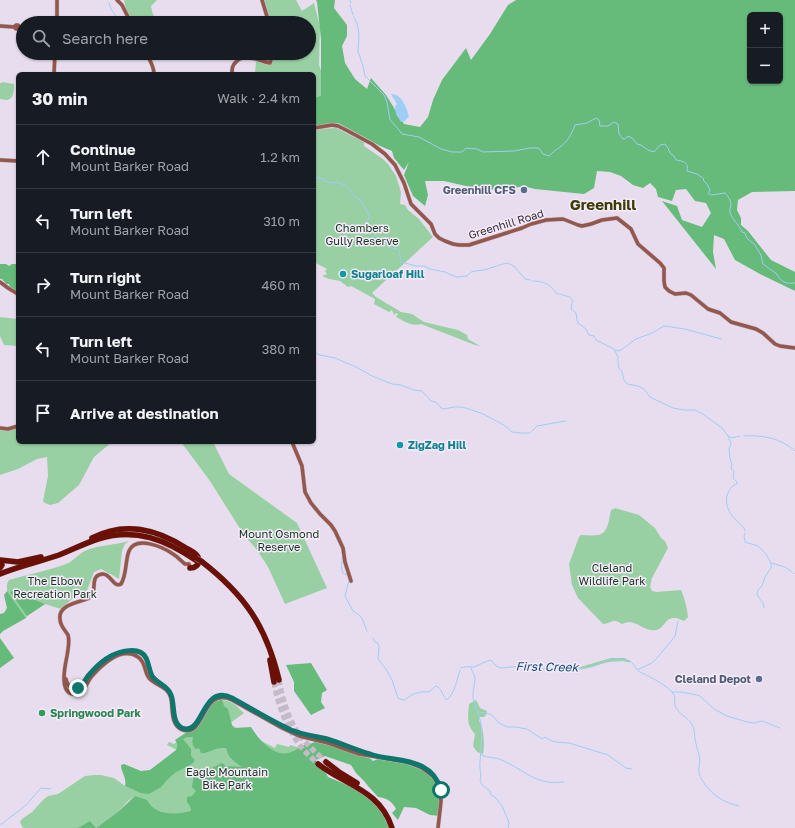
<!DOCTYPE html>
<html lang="en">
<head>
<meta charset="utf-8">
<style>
	:root { --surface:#171b24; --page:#20242c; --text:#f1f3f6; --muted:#9ea1a6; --line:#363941 }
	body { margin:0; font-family:"Golos Text",sans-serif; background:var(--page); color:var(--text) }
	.controls { position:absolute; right:12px; top:12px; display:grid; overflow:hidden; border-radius:6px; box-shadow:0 1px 3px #0004 }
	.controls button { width:36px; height:36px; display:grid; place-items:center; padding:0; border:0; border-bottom:1px solid var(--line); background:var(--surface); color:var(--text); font:20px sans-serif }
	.stop { position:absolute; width:12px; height:12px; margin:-9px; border:3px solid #0f766e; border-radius:50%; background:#fff }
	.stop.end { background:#0f766e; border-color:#fff; box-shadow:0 1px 4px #0008 }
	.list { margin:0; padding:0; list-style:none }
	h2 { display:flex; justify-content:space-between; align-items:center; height:52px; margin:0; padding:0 16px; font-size:17px }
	h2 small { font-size:13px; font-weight:400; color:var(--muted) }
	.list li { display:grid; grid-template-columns:26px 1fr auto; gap:12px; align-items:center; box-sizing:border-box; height:64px; padding:0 16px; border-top:1px solid var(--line) }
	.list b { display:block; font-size:15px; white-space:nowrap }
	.list p { margin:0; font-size:13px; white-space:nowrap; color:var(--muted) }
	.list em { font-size:13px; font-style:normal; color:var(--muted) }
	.icon { flex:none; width:22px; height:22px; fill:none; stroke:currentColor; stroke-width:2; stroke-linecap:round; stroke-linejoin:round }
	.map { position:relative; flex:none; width:795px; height:828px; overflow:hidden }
	.search { position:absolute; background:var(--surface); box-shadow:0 1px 3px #0004; left:16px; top:16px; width:300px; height:44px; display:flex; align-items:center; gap:10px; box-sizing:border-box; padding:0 14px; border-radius:22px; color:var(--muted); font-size:15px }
	.panel { position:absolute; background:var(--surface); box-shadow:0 1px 3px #0004; left:16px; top:72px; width:300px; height:372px; border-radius:6px }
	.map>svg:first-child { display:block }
	.green { fill:#99d0a3 }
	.forest { fill:#66bb7a; fill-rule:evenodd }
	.water { fill:#9ecef6 }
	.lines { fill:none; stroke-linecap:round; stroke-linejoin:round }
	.stream { stroke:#9ecef6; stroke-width:1 }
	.highway-tunnel { stroke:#c4bac9; stroke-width:5.5; stroke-dasharray:5.5 3; stroke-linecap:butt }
	.secondary-casing { stroke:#c4bac9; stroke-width:4.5 }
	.highway-casing { stroke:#c4bac9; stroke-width:6 }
	.secondary { stroke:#95574b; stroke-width:3.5 }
	.highway { stroke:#6a1006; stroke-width:5.5 }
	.highway-bridge-casing { stroke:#c4bac9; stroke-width:6; stroke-linecap:butt }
	.highway-bridge { stroke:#6a1006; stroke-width:5.5 }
	.route { stroke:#0f766e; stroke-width:5 }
	.service-dot { fill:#5c6f8a; stroke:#f6eafb; stroke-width:1.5 }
	.culture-dot { fill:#0f9aa8; stroke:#f6eafb; stroke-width:1.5 }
	.leisure-dot { fill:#2e9e5b; stroke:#f6eafb; stroke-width:1.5 }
	.labels { text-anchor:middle; stroke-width:3; stroke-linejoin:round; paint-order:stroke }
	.service-label { font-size:11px; font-weight:bold; fill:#4e5e75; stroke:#f6eafb; text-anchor:end }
	.street-label { font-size:11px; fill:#322e34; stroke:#f6eafb }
	.park-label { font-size:11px; fill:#13361c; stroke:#f6eafb }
	.culture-label { font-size:11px; font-weight:bold; fill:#0d838f; stroke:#f6eafb; text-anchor:start }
	.leisure-label { font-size:11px; font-weight:bold; fill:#27864d; stroke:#f6eafb; text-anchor:start }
	.water-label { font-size:12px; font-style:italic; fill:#094b75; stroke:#f6eafb }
	.district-label { font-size:15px; font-weight:bold; fill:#393e00; stroke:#f6eafb }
</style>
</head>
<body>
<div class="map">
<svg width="795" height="828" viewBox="0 0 795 828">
	<rect width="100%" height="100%" fill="#e8ddee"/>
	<!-- green -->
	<g class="green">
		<path d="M 124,0 L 157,0 L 151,6 L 152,11 L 156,23 L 132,23 L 128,16 Z"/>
		<path d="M 264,0 L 296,0 L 302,11 L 314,3 L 320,27 L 319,65 L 334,106 L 364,138 L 337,124 L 314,127 L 314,74 L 255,74 L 256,61 L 268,65 L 273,61 L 269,53 L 309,53 L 309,23 L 270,23 Z"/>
		<path d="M 2,82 L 14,84 C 14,90 14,100 6,100 C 4,100 2,99 0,99 L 0,83 L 2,83 Z"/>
		<path d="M 336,128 L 364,142 L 364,146 L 383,159 L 388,164 L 396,176 L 401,192 L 400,204 L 405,205 L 408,210 L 419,219 L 433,237 L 372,293 L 376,297 L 401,312 L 412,314 L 424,322 L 458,330 L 467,335 L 468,339 L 480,346 L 475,345 L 421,324 C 412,327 404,321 396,317 L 398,314 L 396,313 L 394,315 L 392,310 L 389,312 L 374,304 L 375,299 L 351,286 L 348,287 L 340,281 L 329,279 L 322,276 L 327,274 L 325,271 L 327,269 L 314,262 L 314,131 L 320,129 Z"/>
		<path d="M 0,317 L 18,319 L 18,346 L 4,345 L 0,336 Z"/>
		<path d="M 18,426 L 18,442 L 112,442 L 94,457 L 79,485 L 58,503 L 50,505 L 45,503 L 43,501 L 48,476 L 47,457 L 37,459 L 18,469 L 0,475 L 0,428 L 4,429 Z"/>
		<path d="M 181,442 L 213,442 L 229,474 L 297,523 L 327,588 L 285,604 L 268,567 L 257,550 L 244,535 L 210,481 Z"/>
		<path d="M 615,508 L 639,515 L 655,528 L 661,538 L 665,541 L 668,548 L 652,578 L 650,587 L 652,591 L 656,592 L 681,590 C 685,599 687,608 688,617 L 684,621 C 681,620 678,618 675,618 C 665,617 664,629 656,630 C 646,632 638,622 628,622 C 626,623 624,623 622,624 C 612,617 613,623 603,624 L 578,598 L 572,585 L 569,564 L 579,537 L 581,535 C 587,535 593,536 598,535 C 609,533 609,518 611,510 Z"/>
		<path d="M 129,541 L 125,544 L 122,551 L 119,579 L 114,576 L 101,569 L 94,572 L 86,593 L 74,597 L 61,609 L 45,604 L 27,616 L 26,618 L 7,591 L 7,584 L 9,580 C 28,574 48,571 66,564 C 74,561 79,553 87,550 C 100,545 115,545 129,541 Z"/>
		<path d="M 611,658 L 624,658 L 631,661 L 631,662 C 628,663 625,661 622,661 C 617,661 613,662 609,662 C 598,664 587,671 577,668 Z"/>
		<path d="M 220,700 C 232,700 235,705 244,713 L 229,724 L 275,748 L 277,744 L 289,747 L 290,745 L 297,747 L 350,810 L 99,828 L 141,799 L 135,796 L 128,801 L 119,811 L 96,828 L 23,828 L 20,822 L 22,819 L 32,812 L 42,801 L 48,796 L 58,794 L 85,776 L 94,775 L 101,775 L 114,778 L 125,786 L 140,793 L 185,754 L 167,745 L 169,742 L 174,744 L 197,728 Z"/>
		<path d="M 476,700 L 480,708 L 487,711 L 486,715 L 484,717 L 480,717 L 479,721 C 484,727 485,747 483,754 L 477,752 L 473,746 L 475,734 C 466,725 468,716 469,704 Z"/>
	</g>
	<!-- forest -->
	<g class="forest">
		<path d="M 316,0 L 335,0 L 334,8 L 347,25 L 347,36 L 342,46 L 345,63 L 355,79 L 367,89 L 371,78 L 386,95 L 404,124 L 420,127 L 428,117 L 433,100 L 442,80 L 466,48 L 471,60 L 490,34 L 508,5 L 516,0 L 795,0 L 795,191 L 752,192 L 738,200 L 737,210 L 741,218 L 741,225 L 748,231 L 771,260 L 795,272 L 795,291 L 760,274 L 735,260 L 724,239 L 714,235 L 713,252 L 716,269 L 662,201 L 677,206 L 682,220 L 702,227 L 711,213 L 706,203 L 695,201 L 686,189 L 676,190 L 672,201 L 658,197 L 656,189 L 650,183 L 643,188 L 633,185 L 621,176 L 610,172 L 597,171 L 594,188 L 584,194 L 535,189 L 523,186 L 506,190 L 479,189 L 444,181 L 425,181 L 428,195 L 425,206 L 413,196 L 404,175 L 409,162 L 404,170 L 394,158 L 392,151 L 380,146 L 339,123 L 314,126 L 314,98 L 321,96 L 321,39 L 317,2 ZM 750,15 L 780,15 L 780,81 L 750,81 Z"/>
		<path d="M 0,264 L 6,264 L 9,266 L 12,264 L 18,264 L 18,294 L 11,290 L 9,284 L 6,284 L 2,279 L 0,279 Z"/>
		<path d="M 7,591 L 26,618 L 3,631 L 0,634 L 0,614 L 4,613 L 7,608 L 4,595 Z"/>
		<path d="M 12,591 L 45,604 L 27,616 L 10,592 Z"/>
		<path d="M 0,638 L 14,658 L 0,668 Z"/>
		<path d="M 311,663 L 327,690 L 322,693 L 321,702 L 325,708 L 311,715 L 294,691 L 294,682 L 286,665 Z"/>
		<path d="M 222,699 L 224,706 L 228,709 L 232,725 L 234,728 L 251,727 C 258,739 276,759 291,752 C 295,751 298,748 302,746 C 307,743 311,745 316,741 L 348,750 L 355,755 L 363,756 L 371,759 L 373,761 L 380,758 L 407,762 L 429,773 L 440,791 L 440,816 L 430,815 L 416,808 L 404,807 L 398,820 L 392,813 L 396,809 C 392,801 387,798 378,797 L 368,786 L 364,781 L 356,773 L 351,765 L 325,756 L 316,760 L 316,764 C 320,769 326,771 328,777 L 364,792 L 373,802 L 383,815 L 389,828 L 78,828 L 90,821 L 96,828 L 119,811 L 135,796 L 147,800 C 155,816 176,815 191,811 L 190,806 L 187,802 L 187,797 L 192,796 L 196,791 L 192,787 L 194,775 C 203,771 213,768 222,763 L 226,766 L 242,767 C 234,761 228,758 226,748 C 214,747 211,753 201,753 L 199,748 L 196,749 C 192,746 192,742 193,737 L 187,737 L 183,739 L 191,749 L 191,756 L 194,759 L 194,762 L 189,766 L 176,772 L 168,779 L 161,787 L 149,794 L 140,793 L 125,786 C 127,778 121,772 121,765 L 124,764 L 141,771 L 150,770 L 176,750 C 178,746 178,744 175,740 L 187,732 L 192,731 L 212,703 Z"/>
	</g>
	<!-- water -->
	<path class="water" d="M 391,94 C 402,94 406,107 409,116 L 405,121 L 401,122 L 396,114 L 395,106 L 397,104 Z"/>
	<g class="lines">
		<!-- stream -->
		<g class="stream">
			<path d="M 350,0 L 351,3"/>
			<path d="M 109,3 L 111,9 L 118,19"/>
			<path d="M 350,5 L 353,15"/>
			<path d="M 354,17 L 357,23 L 359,34 L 358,51 L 363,66 L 365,76 L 384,95 L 387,102 L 390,120 L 399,130 L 402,134 L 419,137 L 441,149 L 452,152 L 462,152 L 466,148 L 477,149 L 483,152 L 514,151 L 530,148 L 539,148 L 543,154 L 549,156 C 553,152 556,150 560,147 C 567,142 572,134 575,125 L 587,123 L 596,118 L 599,120 L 600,126 L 608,126 L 614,122 L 618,124 L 619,134 L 623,139 L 625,139 L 628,136 L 632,138 L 637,144 L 641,145 L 648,150 L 654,152 L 660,145 L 665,144 L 668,148 L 670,153 L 674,156 L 676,160 C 684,161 689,163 687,171 L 697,174 L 704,179 L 703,180 L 707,184 L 710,190 L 708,193 L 711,195 L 725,193 C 728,196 731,201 731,205 C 731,208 729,208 730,212 C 732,220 739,224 742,232 L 745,233 L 747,238 L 755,245 L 761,255 L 763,264 L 774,272 L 776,273 C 781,282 785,284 795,283"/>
			<path d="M 137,53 L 140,59"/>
			<path d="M 314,177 L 324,179 L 326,182 L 329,183 L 337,182 L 347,186 L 350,190 L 354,196 L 359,199 L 362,203 L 369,215 L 369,219 L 366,222 L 366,225 L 367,229 L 374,233 L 378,238 L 385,244 L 391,248 L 398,249 C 401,253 399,257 401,262 L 416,266 L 424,266 L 430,269 L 445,272 L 449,274 L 457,277 L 467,276 L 471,272 L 475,271 L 484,270 L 503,264 L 507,263 L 512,265 L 515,267 L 525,279 L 530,280"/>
			<path d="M 532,281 C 542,281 550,283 556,293 L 570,297 L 573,301 L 572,303"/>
			<path d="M 572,304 L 571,309 L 576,313 L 577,320 L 578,323 L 586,329 L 589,335 L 594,336 L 596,340 L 614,349 L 618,357 L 618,364 L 619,368 L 622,372 L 624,380 L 627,384 L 638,386 L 644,389 L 650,397 L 673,408 L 684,410 L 695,410 L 703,414 L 722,428 L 728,436 L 731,443 L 729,450 L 730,458 L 732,465 L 731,469 L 734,471 L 733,477 L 734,479"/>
			<path d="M 616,350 L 619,351 L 624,348 L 629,344 L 636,339 L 652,333 L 664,326 L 685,329 L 721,339"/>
			<path d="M 314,352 L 320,355 L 335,358 L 356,367 L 372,376 L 392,384 L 401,385 L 414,390 L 422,391 L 431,401 L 436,402 L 441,408 L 444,409 L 454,407 L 462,407 L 481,413 L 504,425 L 512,432 L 521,433 L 530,433 L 537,426 L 565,421"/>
			<path d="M 729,436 L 732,438 L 740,436"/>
			<path d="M 744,436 C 762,435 781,438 795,451"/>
			<path d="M 735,480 L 737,482 L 737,484 C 732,486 731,487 728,493 C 724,502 728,512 735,519 C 739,524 744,525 745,531"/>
			<path d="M 745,533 L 744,536 L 745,542 L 758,546 L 766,554 L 771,563 L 785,567 L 792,572"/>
			<path d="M 341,547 L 342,554"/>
			<path d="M 342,557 C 343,564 340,565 343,573 L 348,576"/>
			<path d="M 794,573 L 795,574"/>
			<path d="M 349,580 L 345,596 L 353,611 L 359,615 L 362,618 L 367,631"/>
			<path d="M 764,608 L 763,603 L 759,598 L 757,594 L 758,590 L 762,586 L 765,577 L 771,568 L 771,563"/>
			<path d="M 373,638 L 375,642 L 378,643 L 379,647 L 378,659 L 386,669 L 392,680 L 398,698 C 400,699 402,700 404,700 C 406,699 409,697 410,696 C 415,693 423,691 429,692 L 436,686 C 442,688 442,696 447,700 C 455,693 457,679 460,670"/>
			<path d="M 461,668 C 465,666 469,667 474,667 C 480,665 485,661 491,660 L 496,666 L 501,668 L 520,666 L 539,669 L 556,668 L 581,669 L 597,665 L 609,660 L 625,660 L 630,661 L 633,664 L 637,670 L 652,663 L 656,659 L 672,640 L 675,636 L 678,621"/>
			<path d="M 471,668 C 472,672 475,675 475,679 C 475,685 472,692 473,698 C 474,705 478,712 480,719 C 483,733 481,748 480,762 C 479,769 482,774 480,780 L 482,785 L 490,791 L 491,795 L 495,797 L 502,806 L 508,820 L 509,823 L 508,828"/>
			<path d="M 638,671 C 648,676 668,685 674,695 C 676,699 673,705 677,709 C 681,716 691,719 693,727 C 695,731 694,734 695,739 C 696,746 699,753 700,760 C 700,764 698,768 699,772 C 699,775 701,778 702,780 C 710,794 724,803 739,806"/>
			<path d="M 672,692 L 681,692 L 697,695 L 700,696 L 714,709 L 727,716 L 747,722 L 754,723 L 762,721 L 780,728"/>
			<path d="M 479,712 L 489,714 L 493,716 L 499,723 L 507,727 L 515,727 L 527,729 L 542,739 L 545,737 L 552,741 L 556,742 L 569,743 L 608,755 L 626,768 L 632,769"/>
			<path d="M 481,755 C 486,758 494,757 499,759 C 514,764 533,781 548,782 C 553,783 559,782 564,782"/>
			<path d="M 0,824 L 2,824 L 8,819 L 25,806 L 41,788 L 50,789 L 51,788"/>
		</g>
		<!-- highway-tunnel -->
		<g class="highway-tunnel">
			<path d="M 279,680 C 282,697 287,715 296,730 C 304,742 315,752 326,762"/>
			<path d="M 274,682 C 278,705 287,729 302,748 C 307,754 313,759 318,764"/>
		</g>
		<!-- secondary casing -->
		<g class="secondary-casing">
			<g id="secondary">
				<path d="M 117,0 L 122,5 L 131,23"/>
				<path d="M 262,0 L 269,23"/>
				<path d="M 57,23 L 57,0"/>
				<circle cx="17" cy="27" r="2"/>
				<path d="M 0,26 L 15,27"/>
				<path d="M 146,53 C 150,60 154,66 154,74"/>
				<path d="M 54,74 L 55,53"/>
				<path d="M 232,74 C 232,69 232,65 236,62 C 245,52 259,61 270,63 L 271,60 L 267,53"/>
				<path d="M 314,128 L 332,125 L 338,126 L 346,130 L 372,144 L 385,154 L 395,165 L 404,183 L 411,204 L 431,224 L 435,234 L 439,238 L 445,241 L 453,244 L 459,245 L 469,245 L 522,228 L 531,224 L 546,220 L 563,219 L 578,225 L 582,226 L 591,224 L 602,220 L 617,218 L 631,229 L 638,244 L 660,263 L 664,268 L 664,281 L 665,287 L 669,291 L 675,294 L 686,293 L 691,295 L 708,309 L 720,313 L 731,322 L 756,329 L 763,333 L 775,344 L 780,346 L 795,348"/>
				<path d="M 0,160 L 18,161"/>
				<path d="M 0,282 L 8,288 L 18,294"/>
				<path d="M 0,428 L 8,429 L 18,426"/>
				<path d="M 292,442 L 302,466 L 305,492 L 311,503 L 320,514 L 331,525 L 335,531 L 343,548 L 345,562 L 351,581"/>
				<path d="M 190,568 L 189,564 L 185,564 C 181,561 178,557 173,554 C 163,547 136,535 129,551 C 125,561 127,574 121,584 C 113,588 111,573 102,574 C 88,576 99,593 89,598 C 79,603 58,604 60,619 C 60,626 65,630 68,635 C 70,642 68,649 67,656 C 65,666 59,692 73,694 C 77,694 79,693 82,691 C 86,687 88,681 92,676 C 102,665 122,646 138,657 C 146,662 144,672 149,678 C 156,686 168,686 171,698 C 173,708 170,726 183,730 C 206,737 201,686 232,700 L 282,728 L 299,736 L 328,743 L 359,754 L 407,762 L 422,768 L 433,776 L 438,784 L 440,791 L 441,801 L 438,828"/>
				<path d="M 66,679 C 67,686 73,691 80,687 C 84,684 86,679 89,675 C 99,662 112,653 128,651 C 132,651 137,650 141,652 C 150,657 147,669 153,677 C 155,679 157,681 160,683"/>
				<path d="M 294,731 L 306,735 L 325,738 L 370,754"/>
			</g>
		</g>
		<!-- highway casing -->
		<g class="highway-casing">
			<g id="highway">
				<path d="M 92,538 C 125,521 156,529 186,548 C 191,551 199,554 199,561 C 198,566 195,568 190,568"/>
				<path d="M 0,560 L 18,562 L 41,557"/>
				<path d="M 201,561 C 245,595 266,626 279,680"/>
				<path d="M 0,562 L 2,565 L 0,568"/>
				<path d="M 0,574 C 19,566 39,562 59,555 C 72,550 85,543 98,539 C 136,527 166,540 197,561"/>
				<path d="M 270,660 L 274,682"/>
				<path d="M 326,762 L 339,772 L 357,783"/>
				<path d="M 318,764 C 345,785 380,790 392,828"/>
			</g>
		</g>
		<!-- secondary -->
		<use href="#secondary" class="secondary"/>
		<!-- highway -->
		<use href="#highway" class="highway"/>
		<!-- highway-bridge casing -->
		<g class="highway-bridge-casing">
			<path id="highway-bridge" d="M 196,558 L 201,561"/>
		</g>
		<!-- highway-bridge -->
		<use href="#highway-bridge" class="highway-bridge"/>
	</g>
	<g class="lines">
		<!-- route -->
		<path class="route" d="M 78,688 C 83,685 85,680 88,676 C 94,669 103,660 111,656 C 120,651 140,646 146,658 C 149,664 149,670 152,676 C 157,684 168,685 171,695 C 175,704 171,723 182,728 C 204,737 201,683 232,698 C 252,709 271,721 291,730 C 303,735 315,736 327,739 C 341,743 355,750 370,754 C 387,760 407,758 423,767 C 433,772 438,780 441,790"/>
	</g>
	<!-- markers -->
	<g class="service-dot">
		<circle cx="524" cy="190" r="4"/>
		<circle cx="759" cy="679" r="4"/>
	</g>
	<g class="culture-dot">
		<circle cx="343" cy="274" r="4"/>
		<circle cx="400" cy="445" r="4"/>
	</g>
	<circle class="leisure-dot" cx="42" cy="713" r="4"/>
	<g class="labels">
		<!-- service labels -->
		<g class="service-label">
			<text x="516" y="194">Greenhill CFS</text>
			<text x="751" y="683">Cleland Depot</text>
		</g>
		<!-- street labels -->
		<g class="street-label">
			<text transform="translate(506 224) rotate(-17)" y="4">Greenhill Road</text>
		</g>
		<!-- park labels -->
		<g class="park-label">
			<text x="362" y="232">Chambers<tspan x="362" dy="13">Gully Reserve</tspan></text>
			<text x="279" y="538">Mount Osmond<tspan x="279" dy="13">Reserve</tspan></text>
			<text x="612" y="572">Cleland<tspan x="612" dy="13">Wildlife Park</tspan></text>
			<text x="55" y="585">The Elbow<tspan x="55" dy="13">Recreation Park</tspan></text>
			<text x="227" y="776">Eagle Mountain<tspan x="227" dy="13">Bike Park</tspan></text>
		</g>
		<!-- culture labels -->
		<g class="culture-label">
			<text x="351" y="278">Sugarloaf Hill</text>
			<text x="408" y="449">ZigZag Hill</text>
		</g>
		<!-- leisure labels -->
		<g class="leisure-label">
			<text x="50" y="717">Springwood Park</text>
		</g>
		<!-- water labels -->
		<g class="water-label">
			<text transform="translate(547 667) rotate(1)" y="4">First Creek</text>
		</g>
		<!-- district labels -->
		<g class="district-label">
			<text x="603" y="210">Greenhill</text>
		</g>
	</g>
</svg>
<div class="controls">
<button>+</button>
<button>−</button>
</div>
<div class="stop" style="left:441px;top:790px"></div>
<div class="stop end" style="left:78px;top:688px"></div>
<div class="search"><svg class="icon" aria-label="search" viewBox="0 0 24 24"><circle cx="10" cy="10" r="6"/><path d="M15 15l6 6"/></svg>Search here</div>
<section class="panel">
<h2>30 min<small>Walk · 2.4 km</small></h2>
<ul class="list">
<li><svg class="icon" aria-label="ahead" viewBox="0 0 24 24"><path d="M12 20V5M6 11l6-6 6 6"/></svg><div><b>Continue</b><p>Mount Barker Road</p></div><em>1.2 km</em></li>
<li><svg class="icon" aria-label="left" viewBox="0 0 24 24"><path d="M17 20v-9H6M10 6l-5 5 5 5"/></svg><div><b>Turn left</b><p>Mount Barker Road</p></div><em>310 m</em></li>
<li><svg class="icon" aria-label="right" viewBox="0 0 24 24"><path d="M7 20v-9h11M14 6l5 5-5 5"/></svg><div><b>Turn right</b><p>Mount Barker Road</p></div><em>460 m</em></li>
<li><svg class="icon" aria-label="left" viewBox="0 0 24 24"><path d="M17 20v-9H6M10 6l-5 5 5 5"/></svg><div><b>Turn left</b><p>Mount Barker Road</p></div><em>380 m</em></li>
<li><svg class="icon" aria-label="arrive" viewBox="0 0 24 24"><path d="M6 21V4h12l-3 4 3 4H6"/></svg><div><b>Arrive at destination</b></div></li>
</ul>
</section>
</div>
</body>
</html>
